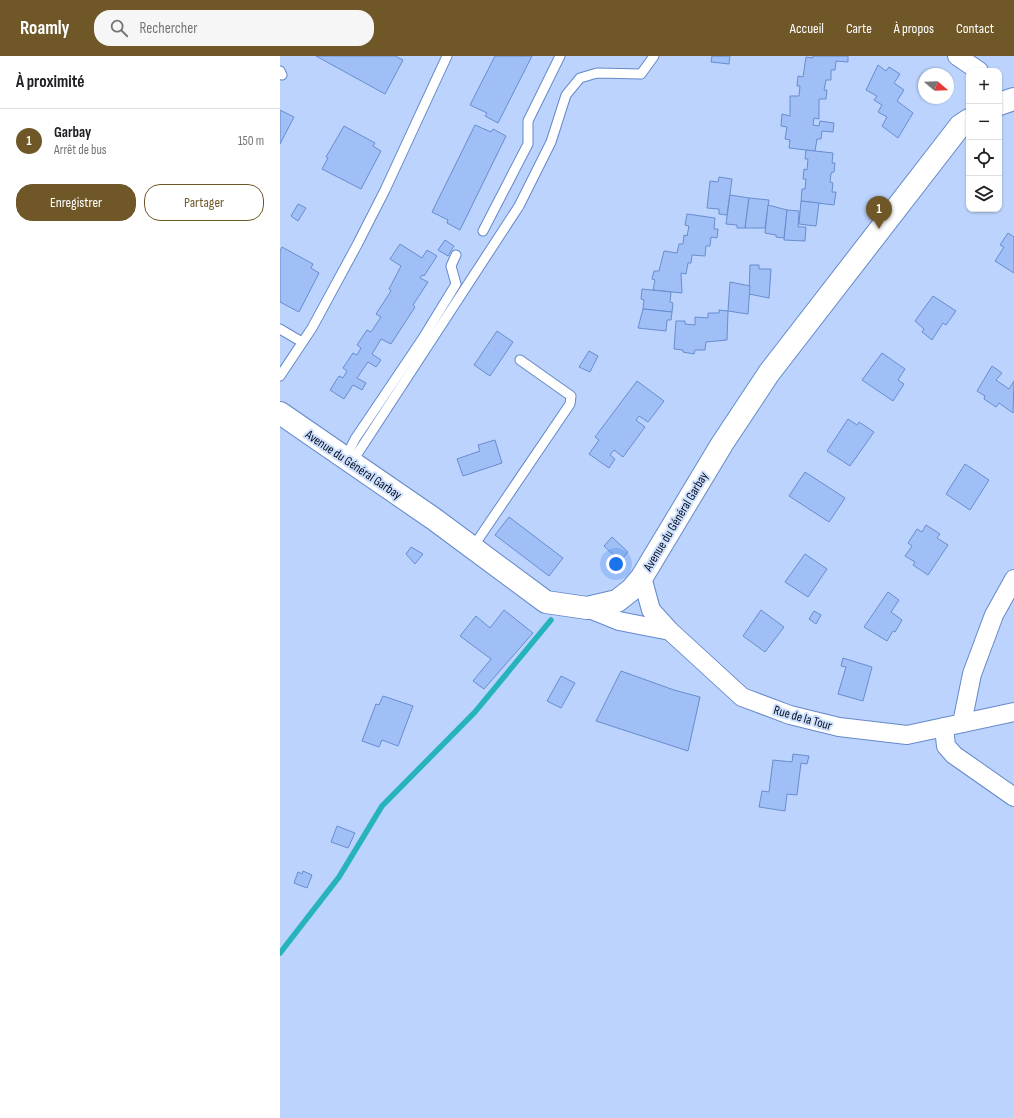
<!DOCTYPE html>
<html lang="fr">
<head>
<meta charset="utf-8">
<style>
	:root { --surface:#fff; --page:#f6f6f6; --text:#202124; --muted:#757577; --line:#e0e0e0; --accent:#6f5727 }
	body { margin:0; font-family:"Sofia Sans Condensed",sans-serif; background:var(--page); color:var(--text) }
	.controls { position:absolute; right:12px; top:12px; display:grid; overflow:hidden; border-radius:8px; box-shadow:0 1px 3px #0004 }
	.controls button { width:36px; height:36px; display:grid; place-items:center; padding:0; border:0; border-bottom:1px solid var(--line); background:var(--surface); color:var(--text); font:20px sans-serif }
	.compass { position:absolute; left:638px; top:12px; width:36px; height:36px; border-radius:50%; background:var(--surface); box-shadow:0 1px 3px #0004; rotate:109deg }
	.you { position:absolute; left:336px; top:508px; width:14px; height:14px; margin:-10px; border:3px solid #fff; border-radius:50%; background:#1a73e8; box-shadow:0 0 0 6px #1a73e833 }
	.badge { display:grid; place-items:center; width:26px; height:26px; border-radius:50%; background:var(--accent); color:#fff; font-size:13px; font-weight:700 }
	.pin { position:absolute; translate:-50% -33px; filter:drop-shadow(0 1px 2px #0008) }
	.pin::after { content:''; position:absolute; top:21px; width:14px; height:12px; background:inherit; clip-path:polygon(0 0,100% 0,50% 100%) }
	.list { margin:0; padding:0; list-style:none }
	h2 { display:flex; justify-content:space-between; align-items:center; height:52px; margin:0; padding:0 16px; font-size:17px }
	h2 small { font-size:13px; font-weight:400; color:var(--muted) }
	.list li { display:grid; grid-template-columns:26px 1fr auto; gap:12px; align-items:center; box-sizing:border-box; height:64px; padding:0 16px; border-top:1px solid var(--line) }
	.list b { display:block; font-size:15px; white-space:nowrap }
	.list p { margin:0; font-size:13px; white-space:nowrap; color:var(--muted) }
	.list em { font-size:13px; font-style:normal; color:var(--muted) }
	.actions { display:flex; gap:8px; padding:12px 16px }
	.actions a { flex:1; padding:9px 0; border:1px solid var(--accent); border-radius:16px; text-align:center; font-size:14px; color:var(--accent) }
	.actions .main { background:var(--accent); color:#fff }
	.icon { flex:none; width:22px; height:22px; fill:none; stroke:currentColor; stroke-width:2; stroke-linecap:round; stroke-linejoin:round }
	.map { position:relative; flex:none; width:734px; height:1062px; overflow:hidden }
	header { display:flex; align-items:center; gap:24px; box-sizing:border-box; height:56px; padding:0 20px; background:var(--accent); color:#fff }
	header strong { font-size:19px }
	nav { display:flex; gap:22px; margin-inline-start:auto; font-size:14px }
	.search { width:280px; height:36px; background:var(--page); display:flex; align-items:center; gap:10px; box-sizing:border-box; padding:0 14px; border-radius:16px; color:var(--muted); font-size:15px }
	main { display:flex }
	aside { flex:1; background:var(--surface) }
	.map>svg:first-child { display:block }
	.lines { fill:none; stroke-linecap:round; stroke-linejoin:round }
	.stream { stroke:#27b3bc; stroke-width:5.5 }
	.building { fill:#9fbff6; stroke:#688dcf }
	.lane-casing { stroke:#6589cb; stroke-width:11 }
	.street-casing { stroke:#6589cb; stroke-width:20 }
	.secondary-casing { stroke:#6589cb; stroke-width:24 }
	.lane { stroke:#fff; stroke-width:9 }
	.street { stroke:#fff; stroke-width:18 }
	.secondary { stroke:#fff; stroke-width:22 }
	.labels { text-anchor:middle; stroke-width:4; stroke-linejoin:round; paint-order:stroke }
	.street-label { font-size:13px; fill:#030d25; stroke:#cfe0fc }
</style>
</head>
<body>
<header>
<strong>Roamly</strong>
<div class="search"><svg class="icon" aria-label="search" viewBox="0 0 24 24"><circle cx="10" cy="10" r="6"/><path d="M15 15l6 6"/></svg>Rechercher</div>
<nav><a>Accueil</a><a>Carte</a><a>À propos</a><a>Contact</a></nav>
</header>
<main>
<aside>
<h2>À proximité<small></small></h2>
<ul class="list">
<li><span class="badge">1</span><div><b>Garbay</b><p>Arrêt de bus</p></div><em>150 m</em></li>
</ul>
<div class="actions"><a class="main">Enregistrer</a><a>Partager</a></div>
</aside>
<div class="map">
<svg width="734" height="1062" viewBox="0 0 734 1062">
	<rect width="100%" height="100%" fill="#bbd3fd"/>
	<g class="lines">
		<!-- stream -->
		<path class="stream" d="M 0,897 L 59,821 L 102,750 L 195,656 L 271,564"/>
	</g>
	<!-- building -->
	<g class="building">
		<path d="M 36,0 L 115,0 L 123,4 L 105,38 Z"/>
		<path d="M 215,0 L 252,0 L 218,67 L 205,60 L 207,57 L 190,49 Z"/>
		<path d="M 432,0 L 450,0 L 449,8 L 431,6 Z"/>
		<path d="M 533,0 L 568,0 L 568,6 L 556,5 L 555,14 L 551,14 L 551,24 L 546,24 L 544,34 L 547,34 L 546,43 L 539,43 L 539,63 L 534,62 L 533,69 L 539,70 L 540,65 L 554,67 L 553,76 L 542,75 L 541,83 L 537,83 L 535,95 L 509,92 L 510,84 L 505,83 L 507,71 L 501,70 L 502,58 L 510,60 L 510,40 L 519,40 L 520,30 L 517,30 L 518,20 L 523,21 L 526,1 L 533,2 Z"/>
		<path d="M 598,9 L 606,15 L 609,11 L 620,18 L 614,27 L 624,34 L 617,45 L 633,57 L 618,82 L 602,70 L 607,61 L 598,56 L 602,49 L 594,44 L 597,40 L 586,34 Z"/>
		<path d="M 0,54 L 14,61 L 0,88 Z"/>
		<path d="M 195,69 L 211,76 L 213,73 L 226,80 L 180,174 L 167,167 L 168,164 L 152,156 Z"/>
		<path d="M 64,70 L 95,87 L 93,90 L 101,95 L 81,133 L 42,113 L 48,102 L 46,101 Z"/>
		<path d="M 526,94 L 553,97 L 552,107 L 555,107 L 554,116 L 551,117 L 550,126 L 553,127 L 552,136 L 556,136 L 554,149 L 521,145 L 522,133 L 525,133 L 526,123 L 523,123 L 524,113 L 527,114 L 528,103 L 525,103 Z"/>
		<path d="M 439,121 L 452,123 L 447,159 L 439,158 L 439,153 L 427,152 L 430,125 L 438,126 Z"/>
		<path d="M 450,139 L 469,142 L 465,172 L 457,172 L 457,169 L 446,168 Z"/>
		<path d="M 469,142 L 489,144 L 485,172 L 465,172 Z"/>
		<path d="M 521,145 L 539,147 L 536,170 L 519,168 Z"/>
		<path d="M 18,148 L 26,152 L 18,165 L 11,160 Z"/>
		<path d="M 488,149 L 507,154 L 504,182 L 496,181 L 496,179 L 485,177 Z"/>
		<path d="M 507,154 L 519,155 L 518,171 L 526,171 L 525,185 L 504,184 Z"/>
		<path d="M 407,158 L 435,162 L 434,173 L 438,173 L 437,182 L 431,181 L 430,190 L 426,190 L 425,200 L 412,199 L 411,207 L 408,207 L 406,218 L 401,217 L 402,237 L 373,234 L 375,224 L 372,223 L 374,215 L 379,215 L 384,195 L 397,197 L 399,188 L 403,188 L 404,179 L 407,180 L 409,170 L 405,169 Z"/>
		<path d="M 728,177 L 734,181 L 734,217 L 715,205 L 724,191 L 720,189 Z"/>
		<path d="M 165,184 L 174,190 L 168,200 L 158,194 Z"/>
		<path d="M 120,188 L 142,202 L 147,194 L 157,200 L 144,220 L 142,219 L 140,222 L 148,226 L 133,249 L 135,251 L 111,288 L 101,283 L 92,298 L 101,304 L 96,311 L 88,306 L 77,322 L 86,327 L 82,334 L 73,329 L 64,343 L 50,334 L 59,320 L 63,322 L 67,315 L 63,312 L 73,297 L 77,299 L 81,292 L 77,289 L 87,274 L 91,276 L 101,261 L 96,258 L 111,235 L 109,233 L 121,210 L 110,203 Z"/>
		<path d="M 2,191 L 33,208 L 31,212 L 39,217 L 19,256 L 0,246 L 0,195 Z"/>
		<path d="M 470,209 L 479,209 L 479,213 L 491,213 L 489,242 L 469,238 Z"/>
		<path d="M 450,226 L 470,230 L 468,258 L 448,255 Z"/>
		<path d="M 362,233 L 391,236 L 390,246 L 393,247 L 392,256 L 363,253 L 364,244 L 361,243 Z"/>
		<path d="M 653,240 L 676,255 L 666,269 L 663,267 L 652,284 L 642,276 L 644,273 L 635,265 Z"/>
		<path d="M 363,253 L 392,256 L 391,264 L 387,264 L 386,275 L 358,272 Z"/>
		<path d="M 439,254 L 448,255 L 447,284 L 426,286 L 425,294 L 415,294 L 414,298 L 403,296 L 403,294 L 394,293 L 396,265 L 405,265 L 405,268 L 415,269 L 415,261 L 428,262 L 428,257 L 439,257 Z"/>
		<path d="M 217,275 L 233,286 L 210,320 L 194,309 Z"/>
		<path d="M 309,295 L 318,300 L 310,316 L 299,311 Z"/>
		<path d="M 602,297 L 625,313 L 618,324 L 624,328 L 613,345 L 582,324 Z"/>
		<path d="M 712,310 L 722,317 L 716,324 L 729,333 L 734,325 L 733,357 L 719,347 L 716,351 L 704,343 L 705,340 L 697,335 Z"/>
		<path d="M 357,325 L 384,345 L 368,366 L 359,360 L 356,364 L 365,371 L 343,401 L 334,394 L 330,399 L 335,403 L 329,412 L 309,398 L 319,384 L 315,381 Z"/>
		<path d="M 568,363 L 577,369 L 579,366 L 594,376 L 570,410 L 547,395 Z"/>
		<path d="M 215,384 L 222,407 L 183,420 L 177,403 L 200,395 L 198,389 Z"/>
		<path d="M 685,408 L 709,424 L 690,454 L 666,438 Z"/>
		<path d="M 525,416 L 565,442 L 549,466 L 509,440 Z"/>
		<path d="M 229,461 L 283,502 L 269,520 L 215,479 Z"/>
		<path d="M 646,469 L 660,478 L 657,482 L 668,489 L 648,519 L 633,509 L 635,506 L 625,500 L 632,490 L 628,487 L 637,473 L 642,476 Z"/>
		<path d="M 332,481 L 348,496 L 340,505 L 324,490 Z"/>
		<path d="M 131,491 L 143,498 L 135,508 L 126,498 Z"/>
		<path d="M 525,498 L 547,513 L 528,541 L 505,526 Z"/>
		<path d="M 608,536 L 619,544 L 611,556 L 622,564 L 615,576 L 613,575 L 607,585 L 584,571 Z"/>
		<path d="M 224,554 L 253,577 L 204,633 L 193,625 L 211,603 L 180,580 L 196,560 L 210,572 Z"/>
		<path d="M 481,554 L 504,571 L 485,596 L 463,580 Z"/>
		<path d="M 534,555 L 541,559 L 536,568 L 529,563 Z"/>
		<path d="M 563,602 L 592,611 L 583,645 L 558,638 L 566,611 L 561,610 Z"/>
		<path d="M 341,615 L 394,634 L 420,641 L 408,695 L 316,665 Z"/>
		<path d="M 281,620 L 295,627 L 281,652 L 267,645 Z"/>
		<path d="M 103,640 L 133,650 L 118,690 L 102,684 L 99,691 L 82,685 L 96,648 L 99,649 Z"/>
		<path d="M 513,698 L 529,700 L 527,708 L 521,707 L 517,739 L 507,738 L 505,755 L 479,751 L 482,735 L 489,736 L 493,704 L 512,706 Z"/>
		<path d="M 57,770 L 75,777 L 68,792 L 51,786 Z"/>
		<path d="M 23,815 L 32,819 L 27,832 L 14,827 L 18,816 L 22,818 Z"/>
	</g>
	<g class="lines">
		<!-- lane casing -->
		<g class="lane-casing">
			<g id="lane">
				<path d="M 0,15 L 2,19"/>
				<path d="M 203,175 L 248,88 L 248,65 L 280,0"/>
				<path d="M 0,273 L 22,286"/>
				<path d="M 0,320 L 32,272 L 77,189 L 105,134 L 167,0"/>
				<path d="M 66,401 L 75,383 L 143,282 L 176,228 L 171,210 L 176,199"/>
				<path d="M 72,406 L 239,150 L 271,86 L 286,39 L 300,22 L 317,17 L 361,18 L 374,0"/>
				<path d="M 193,491 L 290,348 L 291,340 L 240,304"/>
			</g>
		</g>
		<!-- street casing -->
		<g class="street-casing">
			<g id="street">
				<path d="M 677,0 L 699,15"/>
				<path d="M 362,521 L 371,554 L 390,575 L 462,641 L 510,659 L 559,671 L 627,679 L 734,656"/>
				<path d="M 307,552 L 339,565 L 390,575"/>
				<path d="M 682,667 L 692,618 L 714,559 L 734,523"/>
				<path d="M 664,671 L 666,690 L 674,699 L 734,741"/>
			</g>
		</g>
		<!-- secondary casing -->
		<g class="secondary-casing">
			<g id="secondary">
				<path d="M 719,48 L 734,43"/>
				<path d="M 0,357 L 154,463 L 266,546 L 307,552 L 337,545 L 351,534 L 362,521 L 442,388 L 489,317 L 680,70 L 689,64"/>
			</g>
		</g>
		<!-- lane -->
		<use href="#lane" class="lane"/>
		<!-- street -->
		<use href="#street" class="street"/>
		<!-- secondary -->
		<use href="#secondary" class="secondary"/>
	</g>
	<g class="labels">
		<!-- street labels -->
		<g class="street-label">
			<text transform="translate(74 408) rotate(34)" y="5">Avenue du Général Garbay</text>
			<text transform="translate(395 465) rotate(-59)" y="5">Avenue du Général Garbay</text>
			<text transform="translate(523 661) rotate(16)" y="5">Rue de la Tour</text>
		</g>
	</g>
</svg>
<div class="controls">
<button>+</button>
<button>−</button>
<button><svg class="icon" aria-label="locate" viewBox="0 0 24 24"><circle cx="12" cy="12" r="6"/><path d="M12 2v4M12 18v4M2 12h4M18 12h4"/></svg></button>
<button><svg class="icon" aria-label="layers" viewBox="0 0 24 24"><path d="M12 4l9 5-9 5-9-5zM3 14l9 5 9-5"/></svg></button>
</div>
<svg class="compass" viewBox="-18 -18 36 36"><path d="M0-13l5 13h-10z" fill="#e53935"/><path d="M0 13l5-13h-10z" fill="#757577"/></svg>
<div class="you"></div>
<div class="pin badge" style="left:599px;top:173px">1</div>
</div>
</main>
</body>
</html>
